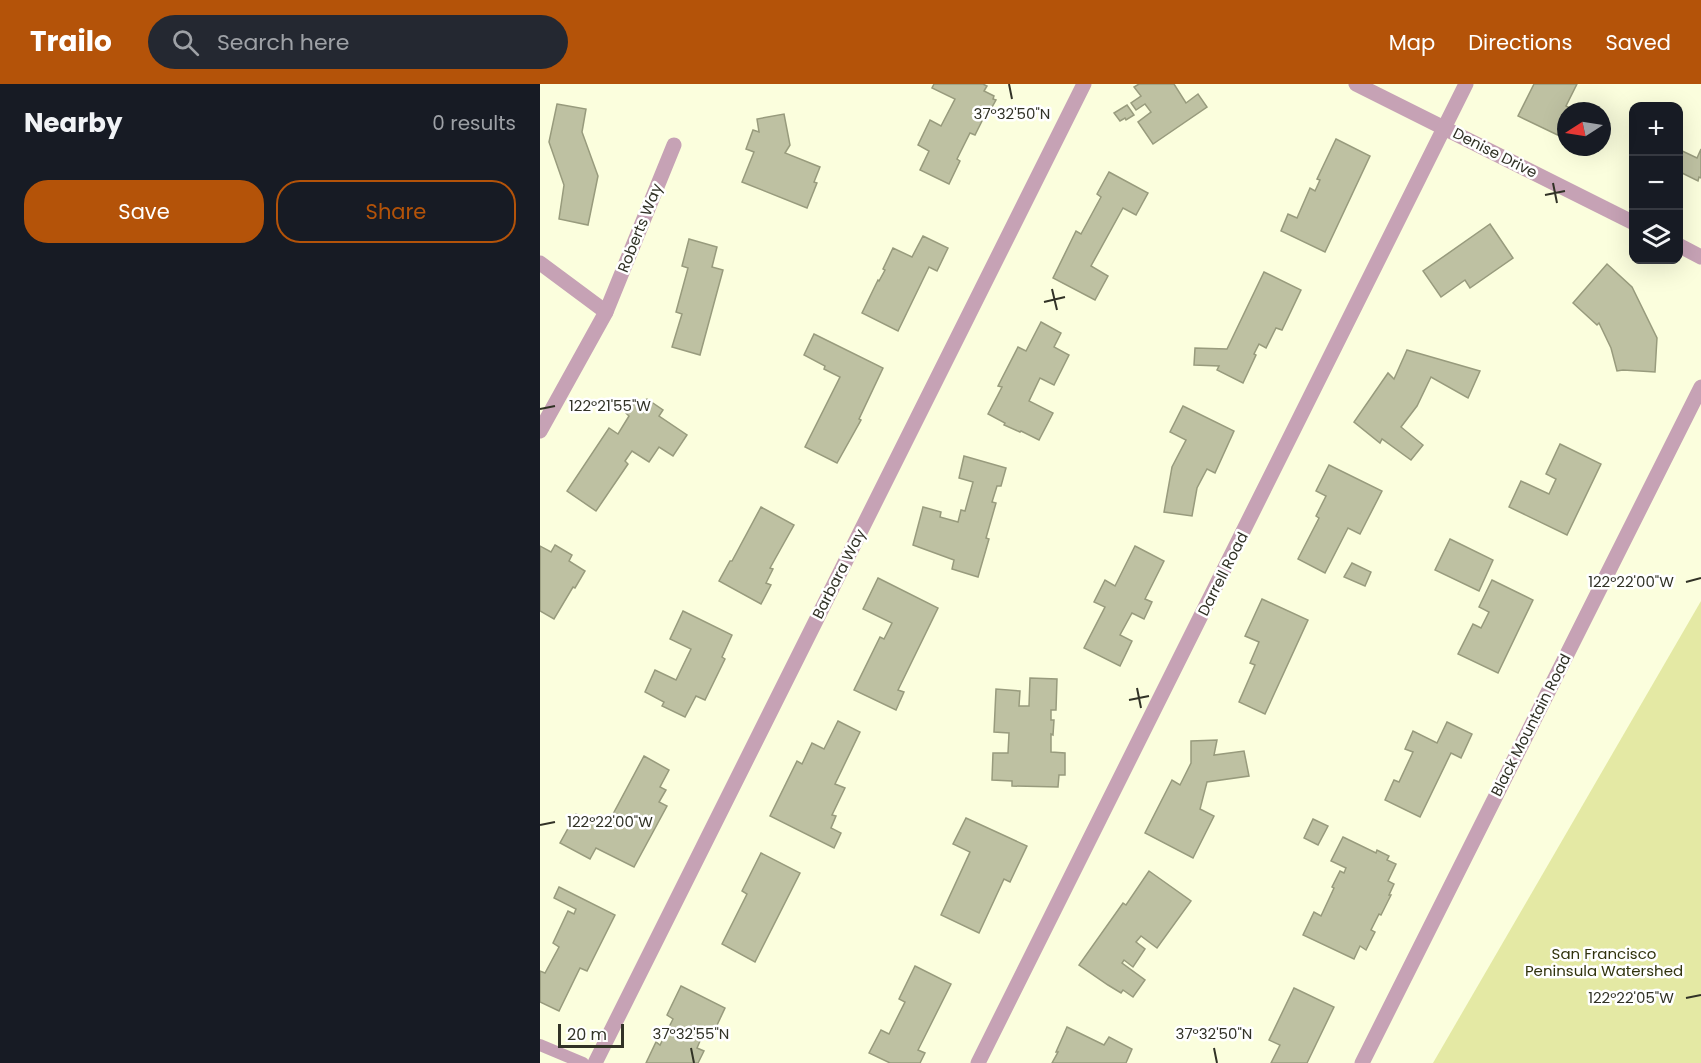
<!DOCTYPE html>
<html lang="en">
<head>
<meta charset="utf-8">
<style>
	:root { --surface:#171b24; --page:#242831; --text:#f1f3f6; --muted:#9ea1a6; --line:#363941; --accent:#b45309 }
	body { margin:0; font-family:Poppins,sans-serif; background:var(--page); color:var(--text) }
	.controls { position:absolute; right:18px; top:18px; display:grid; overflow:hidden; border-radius:12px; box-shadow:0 6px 24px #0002 }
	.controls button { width:54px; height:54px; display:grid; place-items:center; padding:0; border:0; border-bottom:2px solid var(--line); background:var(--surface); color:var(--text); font:30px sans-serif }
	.compass { position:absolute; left:1017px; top:18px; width:54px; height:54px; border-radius:50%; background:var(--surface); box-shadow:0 6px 24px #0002; rotate:258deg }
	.scale { position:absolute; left:18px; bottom:15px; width:66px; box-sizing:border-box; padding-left:6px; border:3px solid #313226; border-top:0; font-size:16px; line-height:21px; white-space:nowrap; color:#313226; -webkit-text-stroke:4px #fff; paint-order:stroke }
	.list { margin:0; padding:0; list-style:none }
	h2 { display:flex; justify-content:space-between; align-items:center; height:78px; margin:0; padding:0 24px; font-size:26px }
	h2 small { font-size:20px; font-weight:400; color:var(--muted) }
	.actions { display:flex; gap:12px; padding:18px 24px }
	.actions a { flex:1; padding:14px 0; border:2px solid var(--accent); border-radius:24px; text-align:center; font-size:21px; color:var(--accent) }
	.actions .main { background:var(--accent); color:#fff }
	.icon { flex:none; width:33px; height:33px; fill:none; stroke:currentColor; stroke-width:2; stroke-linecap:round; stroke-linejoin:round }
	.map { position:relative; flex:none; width:1161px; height:979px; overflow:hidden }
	header { display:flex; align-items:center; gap:36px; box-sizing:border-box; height:84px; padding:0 30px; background:var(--accent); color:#fff }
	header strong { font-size:28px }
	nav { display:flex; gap:33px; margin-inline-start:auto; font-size:21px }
	.search { width:420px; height:54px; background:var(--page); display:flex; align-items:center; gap:15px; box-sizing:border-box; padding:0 21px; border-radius:33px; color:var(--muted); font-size:22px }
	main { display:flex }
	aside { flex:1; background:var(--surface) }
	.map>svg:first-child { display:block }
	.green { fill:#e4e9a4 }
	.building { fill:#bec1a2; stroke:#989b7d; stroke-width:1.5 }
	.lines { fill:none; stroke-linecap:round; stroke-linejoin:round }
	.service { stroke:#c6a2b5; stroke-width:12 }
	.minor { stroke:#c6a2b5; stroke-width:15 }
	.ticks { fill:none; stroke:#313226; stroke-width:2 }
	.labels { text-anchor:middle; stroke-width:5; stroke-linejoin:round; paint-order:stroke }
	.street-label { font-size:15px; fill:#313226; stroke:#fff }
	.park-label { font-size:15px; fill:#31330d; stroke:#fff }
	.ticks-label { font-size:15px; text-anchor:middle; fill:#313226; stroke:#fff; stroke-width:5; stroke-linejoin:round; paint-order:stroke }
</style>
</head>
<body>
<header>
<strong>Trailo</strong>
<div class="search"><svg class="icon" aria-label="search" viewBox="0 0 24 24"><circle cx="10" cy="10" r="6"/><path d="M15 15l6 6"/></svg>Search here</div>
<nav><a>Map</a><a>Directions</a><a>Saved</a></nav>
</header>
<main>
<aside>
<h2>Nearby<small>0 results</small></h2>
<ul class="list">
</ul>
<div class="actions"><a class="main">Save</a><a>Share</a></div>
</aside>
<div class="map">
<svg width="1161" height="979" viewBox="0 0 1161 979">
	<rect width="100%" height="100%" fill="#fbfedd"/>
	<!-- green -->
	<path class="green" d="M 1161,517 L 1161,979 L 893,979 Z"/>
	<!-- building -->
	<g class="building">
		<path d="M 394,0 L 443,0 L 447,2 L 444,7 L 454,12 L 453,15 L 456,16 L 447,32 L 445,31 L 435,51 L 430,49 L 417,75 L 420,77 L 409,100 L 380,86 L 389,67 L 378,61 L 390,36 L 401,42 L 415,15 L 392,4 Z"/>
		<path d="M 599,0 L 634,0 L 646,19 L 658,10 L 667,23 L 613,60 L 598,38 L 611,28 L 605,20 L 596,26 L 591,19 L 601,12 L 594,3 Z"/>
		<path d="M 994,0 L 1037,0 L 1026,22 L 1035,27 L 1026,27 L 1026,55 L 978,32 Z"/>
		<path d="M 17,20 L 46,25 L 42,48 L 58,92 L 48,141 L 19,135 L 24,101 L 9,58 Z"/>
		<path d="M 587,21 L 594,31 L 586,36 L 585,34 L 580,37 L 574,29 Z"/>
		<path d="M 244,30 L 250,61 L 245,69 L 280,83 L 274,98 L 277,99 L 267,124 L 202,98 L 214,68 L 206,65 L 213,46 L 219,48 L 217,35 Z"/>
		<path d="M 796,55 L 830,72 L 785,168 L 741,147 L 748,130 L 757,134 L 770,104 L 775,107 L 780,96 L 777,95 Z"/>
		<path d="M 1138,65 L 1157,74 L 1161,65 L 1161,94 L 1159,93 L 1158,97 L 1142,89 L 1138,93 Z"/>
		<path d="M 569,88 L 608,109 L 596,131 L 583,124 L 551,182 L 568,192 L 555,216 L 513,194 L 536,147 L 541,150 L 561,113 L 557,110 Z"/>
		<path d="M 950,140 L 973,174 L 930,204 L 925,196 L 901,213 L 883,187 Z"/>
		<path d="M 383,152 L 408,164 L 397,187 L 389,183 L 358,247 L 322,229 L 338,196 L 339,197 L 345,186 L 343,185 L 353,164 L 372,173 Z"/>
		<path d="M 149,155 L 177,163 L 172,183 L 183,186 L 160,271 L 132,263 L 142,230 L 136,228 L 148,184 L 142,182 Z"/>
		<path d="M 1067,180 L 1092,203 L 1117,254 L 1115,288 L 1083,286 L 1077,287 L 1071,264 L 1059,239 L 1057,241 L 1033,219 Z"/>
		<path d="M 724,188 L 761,206 L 742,246 L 736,244 L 726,264 L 719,260 L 714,270 L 716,271 L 703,299 L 677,286 L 679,282 L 654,281 L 655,264 L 687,265 Z"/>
		<path d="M 501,238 L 521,249 L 514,263 L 529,271 L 514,301 L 500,294 L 489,317 L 513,329 L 499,356 L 481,347 L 480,348 L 464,341 L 465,339 L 448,330 L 462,303 L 458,302 L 478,263 L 486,267 Z"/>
		<path d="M 274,250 L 343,284 L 319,335 L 321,336 L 297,379 L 265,363 L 300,293 L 284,285 L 285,282 L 264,271 Z"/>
		<path d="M 867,266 L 940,287 L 928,314 L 891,293 L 877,322 L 861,343 L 883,361 L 871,376 L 842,355 L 840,359 L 814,338 L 848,289 L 854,295 Z"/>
		<path d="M 107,315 L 123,326 L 119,332 L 147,351 L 133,372 L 119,363 L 109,378 L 92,367 L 85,377 L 88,380 L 56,427 L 27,407 L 69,344 L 78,350 L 89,332 L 86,329 L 90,322 Z"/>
		<path d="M 643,322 L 694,347 L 675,389 L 667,385 L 657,404 L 652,432 L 624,428 L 632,383 L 646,356 L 630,348 Z"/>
		<path d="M 1020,360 L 1061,380 L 1027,451 L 969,423 L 981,397 L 1009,410 L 1016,395 L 1006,390 Z"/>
		<path d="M 424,372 L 466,384 L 461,402 L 457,402 L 452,418 L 456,419 L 446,454 L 449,455 L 438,493 L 412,485 L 414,476 L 373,461 L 383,423 L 401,428 L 400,433 L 418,438 L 421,426 L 425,427 L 433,398 L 419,394 Z"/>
		<path d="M 789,381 L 842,407 L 820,450 L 808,444 L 785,489 L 758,475 L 779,434 L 776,432 L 786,412 L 776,407 Z"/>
		<path d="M 221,423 L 254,441 L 230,484 L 233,485 L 226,499 L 231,501 L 221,520 L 179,497 L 190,477 L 192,477 Z"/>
		<path d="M 910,455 L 953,476 L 939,507 L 895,486 Z"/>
		<path d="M 15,461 L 32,471 L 29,477 L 45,487 L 35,504 L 33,503 L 14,535 L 0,527 L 0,462 L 11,468 Z"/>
		<path d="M 595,462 L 624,477 L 605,515 L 612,518 L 604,535 L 592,529 L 580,551 L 592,557 L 580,582 L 544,564 L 565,523 L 554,518 L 565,496 L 575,502 Z"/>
		<path d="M 812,479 L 831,488 L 825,502 L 804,493 Z"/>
		<path d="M 338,494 L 398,524 L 358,606 L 364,608 L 356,626 L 314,606 L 340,553 L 344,555 L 352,539 L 323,525 Z"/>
		<path d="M 952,496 L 993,516 L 958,589 L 918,570 L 933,540 L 941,544 L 949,528 L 939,523 Z"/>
		<path d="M 722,515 L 768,536 L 725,630 L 699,618 L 715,581 L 710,579 L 719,558 L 705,552 Z"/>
		<path d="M 143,527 L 192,551 L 182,573 L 185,575 L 165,616 L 156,612 L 145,633 L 122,622 L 124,618 L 105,608 L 115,586 L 136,596 L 151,565 L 130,555 Z"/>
		<path d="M 490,594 L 517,595 L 516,626 L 511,626 L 511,636 L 514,636 L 513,651 L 511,650 L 511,668 L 525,669 L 525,691 L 519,691 L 518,703 L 472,702 L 472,697 L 452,696 L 453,669 L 468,669 L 469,649 L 454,648 L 456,605 L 480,607 L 479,622 L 489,622 Z"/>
		<path d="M 298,637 L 320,648 L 295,700 L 305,704 L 292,731 L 296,732 L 291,744 L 301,749 L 294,764 L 230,732 L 257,677 L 262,680 L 272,659 L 284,665 Z"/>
		<path d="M 907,638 L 932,650 L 921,674 L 911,669 L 880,733 L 845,716 L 854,696 L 859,698 L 873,668 L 865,665 L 873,647 L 897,659 Z"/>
		<path d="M 677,656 L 674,671 L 704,667 L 709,692 L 667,698 L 660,725 L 674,732 L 653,774 L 605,749 L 632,696 L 640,701 L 651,679 L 651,657 Z"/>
		<path d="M 104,672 L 129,686 L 120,703 L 126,706 L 119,718 L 127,722 L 94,783 L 56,764 L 50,775 L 20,759 L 36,730 L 65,745 Z"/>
		<path d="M 426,734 L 487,762 L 470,798 L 464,795 L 439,849 L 401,831 L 430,768 L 413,760 Z"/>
		<path d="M 773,735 L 788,742 L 778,761 L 764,754 Z"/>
		<path d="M 803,753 L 836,769 L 837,766 L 849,772 L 847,776 L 856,780 L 848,797 L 854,800 L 849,811 L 851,811 L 841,831 L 839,830 L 831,846 L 835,848 L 826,866 L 820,862 L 814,875 L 763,851 L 774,828 L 781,832 L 794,804 L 792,803 L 800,787 L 804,789 L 806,784 L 791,777 Z"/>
		<path d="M 221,769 L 260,789 L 215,878 L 182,860 L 207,810 L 202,807 Z"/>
		<path d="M 609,787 L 651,817 L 617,864 L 601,852 L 596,858 L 605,865 L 593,883 L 584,876 L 582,879 L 605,896 L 593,913 L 583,906 L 581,909 L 568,901 L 539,881 L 583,819 L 586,821 Z"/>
		<path d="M 19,803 L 75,831 L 47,887 L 40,884 L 19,927 L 0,918 L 0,887 L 5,889 L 19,863 L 13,859 L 28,827 L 34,830 L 36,825 L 14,814 Z"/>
		<path d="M 375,882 L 411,900 L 378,966 L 385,969 L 380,979 L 350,979 L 329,969 L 341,946 L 349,950 L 365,918 L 359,915 Z"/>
		<path d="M 141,902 L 185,924 L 171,954 L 163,950 L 157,964 L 164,967 L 158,979 L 106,979 L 116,958 L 120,961 L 133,935 L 127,931 Z"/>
		<path d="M 754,904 L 794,923 L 767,979 L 731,979 L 740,961 L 729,956 Z"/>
		<path d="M 527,943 L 564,961 L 569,953 L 592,965 L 586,979 L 512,979 L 518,968 L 516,968 Z"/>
	</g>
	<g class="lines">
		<!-- service -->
		<path class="service" d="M 0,961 L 43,979"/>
		<!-- minor -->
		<g class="minor">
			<path d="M 816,0 L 1094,139"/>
			<path d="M 1138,161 L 1161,173"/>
			<path d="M 0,179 L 66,228"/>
			<path d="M 0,347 L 66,228 L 134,61"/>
			<path d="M 55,979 L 544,0"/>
			<path d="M 438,979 L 926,0"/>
			<path d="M 822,979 L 1161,303"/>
		</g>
	</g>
	<!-- ticks -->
	<path class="ticks" d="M 469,0 L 472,15M 1013,99 L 1017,119M 1005,111 L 1025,107M 512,205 L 517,226M 504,218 L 525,213M 0,325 L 15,322M 1146,498 L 1161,494M 597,604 L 601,624M 589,616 L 609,612M 0,741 L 15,738M 1146,914 L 1161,911M 151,964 L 154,979M 674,964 L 677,979"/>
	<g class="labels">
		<!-- street labels -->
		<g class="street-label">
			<text transform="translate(955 69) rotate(27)" y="5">Denise Drive</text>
			<text transform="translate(100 144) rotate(-68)" y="5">Roberts Way</text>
			<text transform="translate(299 490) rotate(-63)" y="5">Barbara Way</text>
			<text transform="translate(683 490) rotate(-63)" y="5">Darrell Road</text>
			<text transform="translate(991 641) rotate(-63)" y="5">Black Mountain Road</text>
		</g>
		<!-- park labels -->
		<g class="park-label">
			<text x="1064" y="875">San Francisco<tspan x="1064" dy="17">Peninsula Watershed</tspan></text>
		</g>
	</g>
	<g class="ticks-label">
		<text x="472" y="35">37°32'50"N</text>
		<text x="70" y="327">122°21'55"W</text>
		<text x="1091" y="503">122°22'00"W</text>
		<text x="70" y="743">122°22'00"W</text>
		<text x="1091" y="919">122°22'05"W</text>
		<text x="151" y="955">37°32'55"N</text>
		<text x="674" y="955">37°32'50"N</text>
	</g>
</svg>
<div class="controls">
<button>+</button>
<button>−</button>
<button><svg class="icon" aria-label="layers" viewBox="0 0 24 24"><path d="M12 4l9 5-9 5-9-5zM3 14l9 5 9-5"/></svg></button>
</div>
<svg class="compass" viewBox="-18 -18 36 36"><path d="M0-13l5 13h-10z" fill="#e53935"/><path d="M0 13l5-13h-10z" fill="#9ea1a6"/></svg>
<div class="scale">20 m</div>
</div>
</main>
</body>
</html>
